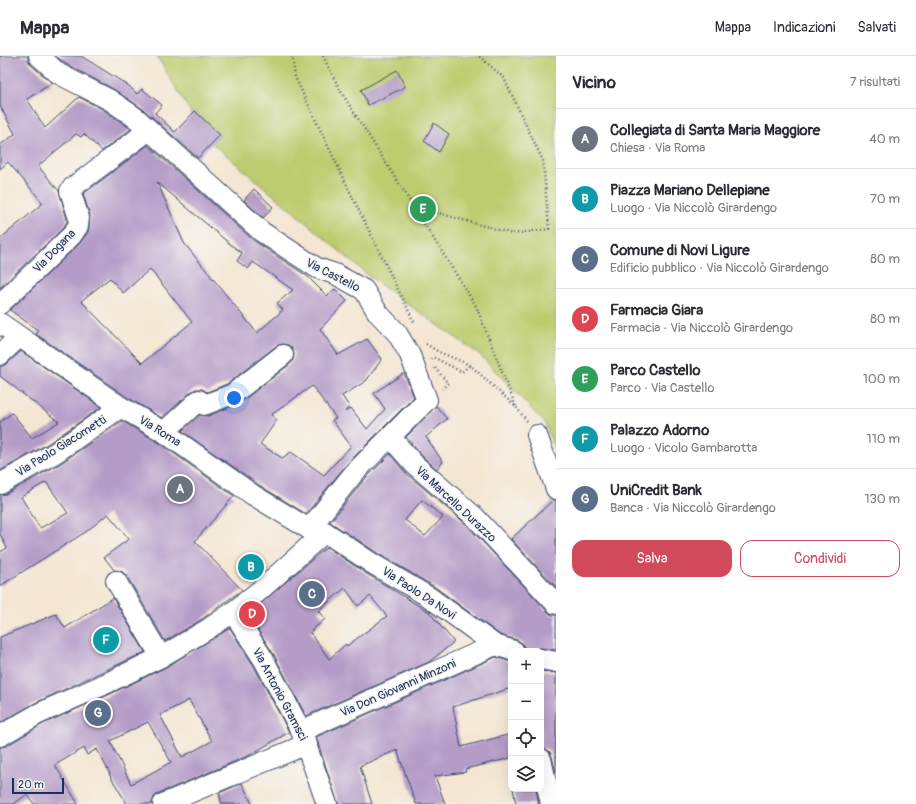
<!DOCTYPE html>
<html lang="it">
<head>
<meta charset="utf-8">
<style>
	:root { --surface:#fff; --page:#f7f7f7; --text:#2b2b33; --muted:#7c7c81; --line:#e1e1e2; --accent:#d1495b }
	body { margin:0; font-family:Pangolin,sans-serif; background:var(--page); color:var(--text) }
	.controls { position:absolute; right:12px; bottom:12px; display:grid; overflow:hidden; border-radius:8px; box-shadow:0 4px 16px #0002 }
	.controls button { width:36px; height:36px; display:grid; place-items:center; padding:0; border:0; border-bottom:1px solid var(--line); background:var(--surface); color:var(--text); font:20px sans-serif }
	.scale { position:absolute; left:12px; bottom:10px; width:52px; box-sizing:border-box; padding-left:4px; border:2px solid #1b2f5e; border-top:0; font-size:11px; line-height:14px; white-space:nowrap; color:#1b2f5e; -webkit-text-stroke:3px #f6f6f2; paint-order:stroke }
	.you { position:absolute; left:234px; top:342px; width:14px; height:14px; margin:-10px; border:3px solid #fff; border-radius:50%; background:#1a73e8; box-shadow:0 0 0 6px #1a73e833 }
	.badge { display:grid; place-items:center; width:26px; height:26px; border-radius:50%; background:var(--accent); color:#fff; font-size:13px; font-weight:700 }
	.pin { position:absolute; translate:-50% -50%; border:2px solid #fff; box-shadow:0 1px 4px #0006 }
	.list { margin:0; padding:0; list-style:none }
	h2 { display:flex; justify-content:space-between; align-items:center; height:52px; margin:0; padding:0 16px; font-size:17px }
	h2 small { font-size:13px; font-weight:400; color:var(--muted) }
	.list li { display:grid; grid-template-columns:26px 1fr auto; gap:12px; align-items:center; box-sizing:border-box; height:60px; padding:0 16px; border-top:1px solid var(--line) }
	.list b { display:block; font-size:15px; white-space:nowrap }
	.list p { margin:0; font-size:13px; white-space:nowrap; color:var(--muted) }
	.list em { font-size:13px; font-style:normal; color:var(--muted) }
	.actions { display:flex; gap:8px; padding:12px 16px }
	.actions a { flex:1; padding:9px 0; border:1px solid var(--accent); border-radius:12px; text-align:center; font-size:14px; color:var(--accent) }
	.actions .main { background:var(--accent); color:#fff }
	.icon { flex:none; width:22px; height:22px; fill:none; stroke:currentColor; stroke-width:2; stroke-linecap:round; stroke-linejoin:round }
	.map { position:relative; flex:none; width:556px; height:748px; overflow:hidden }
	header { display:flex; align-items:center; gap:24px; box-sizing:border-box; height:56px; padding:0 20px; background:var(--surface); border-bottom:1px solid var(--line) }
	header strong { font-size:19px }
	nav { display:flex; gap:22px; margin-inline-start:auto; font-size:14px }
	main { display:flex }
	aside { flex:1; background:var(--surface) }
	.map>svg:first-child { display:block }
	.green { fill:#bdcc6e; stroke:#6c7e66 }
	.building { fill:#b59cc8; fill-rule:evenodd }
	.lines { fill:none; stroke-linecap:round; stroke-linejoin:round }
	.minor-casing { stroke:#3c4a6f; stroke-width:22 }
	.path { stroke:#3c4a6f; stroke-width:2.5; stroke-dasharray:1 3; stroke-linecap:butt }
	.minor { stroke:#fff; stroke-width:20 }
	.labels { text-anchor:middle; stroke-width:3; stroke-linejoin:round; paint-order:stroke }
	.street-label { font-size:12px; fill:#1b2f5e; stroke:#f6f6f2 }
</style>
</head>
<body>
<header>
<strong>Mappa</strong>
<nav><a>Mappa</a><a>Indicazioni</a><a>Salvati</a></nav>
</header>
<main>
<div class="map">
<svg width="556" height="748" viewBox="0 0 556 748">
	<rect width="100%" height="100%" fill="#f6f6f2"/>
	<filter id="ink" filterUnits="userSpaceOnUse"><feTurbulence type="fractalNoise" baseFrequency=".025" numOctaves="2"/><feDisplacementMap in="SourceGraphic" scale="8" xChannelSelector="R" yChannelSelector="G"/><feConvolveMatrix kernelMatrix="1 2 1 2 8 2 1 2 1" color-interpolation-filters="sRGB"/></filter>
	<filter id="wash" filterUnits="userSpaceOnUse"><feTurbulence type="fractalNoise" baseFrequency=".012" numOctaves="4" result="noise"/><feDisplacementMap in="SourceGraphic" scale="16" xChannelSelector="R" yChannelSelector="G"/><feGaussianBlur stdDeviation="0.9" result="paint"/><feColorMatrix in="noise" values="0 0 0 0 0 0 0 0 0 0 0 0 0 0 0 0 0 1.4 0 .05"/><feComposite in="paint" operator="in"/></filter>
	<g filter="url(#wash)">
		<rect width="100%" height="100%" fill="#f4e6d2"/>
		<!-- green -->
		<path class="green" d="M 157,0 L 556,0 L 556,398 L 545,367 L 479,298 L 375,225 L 206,82 Z"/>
		<g id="blocks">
			<!-- building -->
			<g class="building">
				<path d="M 0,0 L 28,0 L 28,4 L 31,9 L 52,27 L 27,43 L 45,72 L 79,41 L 104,54 L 131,73 L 102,95 L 84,78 L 81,81 L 76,78 L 38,110 L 59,135 L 67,163 L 67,166 L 63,172 L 0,232 L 0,183 L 43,147 L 8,106 L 0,113 L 0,89 L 15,78 L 0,50 Z"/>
				<path d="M 60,0 L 81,0 L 129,30 L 137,38 L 142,33 L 162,49 L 155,57 L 175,76 L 195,55 L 220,79 L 198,102 L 143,53 L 115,34 L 66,8 L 58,2 Z"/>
				<path d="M 397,14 L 405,31 L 368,49 L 361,34 Z"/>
				<path d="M 434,67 L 449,78 L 439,96 L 424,85 Z"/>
				<path d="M 148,89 L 254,185 L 307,220 L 327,240 L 335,233 L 347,245 L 320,273 L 338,299 L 367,283 L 382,303 L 366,325 L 342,340 L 349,350 L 345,356 L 351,352 L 367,373 L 385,353 L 374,337 L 404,317 L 414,341 L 346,409 L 306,458 L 259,429 L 182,375 L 199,359 L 208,360 L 240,347 L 290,308 L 293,304 L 294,298 L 292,292 L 288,289 L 282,288 L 276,290 L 227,328 L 207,336 L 202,333 L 196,333 L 192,335 L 162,362 L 127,341 L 36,278 L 39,275 L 10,254 L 80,187 L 88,176 L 89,171 L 90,159 L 83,138 ZM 157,126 L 230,188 L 242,197 L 237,205 L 248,213 L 253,206 L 293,234 L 277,247 L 283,254 L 257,277 L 184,187 ZM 150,213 L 192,266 L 142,307 L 81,245 L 110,222 L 123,237 ZM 312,330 L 336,362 L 332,364 L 351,390 L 324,419 L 291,396 L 282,402 L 260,388 L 277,364 L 271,359 Z"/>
				<path d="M 254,133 L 273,151 L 263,162 L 244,144 Z"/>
				<path d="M 21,295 L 101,351 L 49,387 L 0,415 L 0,366 L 12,357 L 32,382 L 59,366 L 0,320 L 0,311 L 8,307 Z"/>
				<path d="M 436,350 L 447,363 L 426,381 L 443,406 L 437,413 L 423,401 L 406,381 Z"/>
				<path d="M 122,365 L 158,386 L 234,440 L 195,485 L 242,534 L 202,563 L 165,585 L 126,519 L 121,515 L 114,514 L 104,501 L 129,483 L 108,458 L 87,475 L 0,530 L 0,496 L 7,492 L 0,478 L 0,439 L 6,438 L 61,407 ZM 46,426 L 68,457 L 40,472 L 21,441 Z"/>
				<path d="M 390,398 L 407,418 L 467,469 L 548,556 L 552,559 L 556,559 L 556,594 L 543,592 L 538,592 L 533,595 L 525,595 L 522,587 L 517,584 L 500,579 L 435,531 L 379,498 L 330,466 L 363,425 ZM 422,444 L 443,461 L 425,480 L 405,464 Z"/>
				<path d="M 553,444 L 556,444 L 556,531 L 511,483 Z"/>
				<path d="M 327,491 L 367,518 L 429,556 L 454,586 L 429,606 L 306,660 L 274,599 L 248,558 ZM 345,532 L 358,550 L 370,540 L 387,560 L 347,590 L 346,588 L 329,603 L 310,576 L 325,563 L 318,555 Z"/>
				<path d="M 113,542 L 145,596 L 33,648 L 0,667 L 0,581 L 56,558 L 65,572 Z"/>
				<path d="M 230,572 L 254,610 L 289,676 L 248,700 L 159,737 L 154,741 L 152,748 L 127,748 L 109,718 L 110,718 L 97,693 L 87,699 L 84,692 L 55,709 L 78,748 L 34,748 L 27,738 L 14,748 L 0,748 L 0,691 L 6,690 L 43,668 L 108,639 L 166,611 ZM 189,644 L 212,685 L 182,701 L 160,659 ZM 148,666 L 171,706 L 131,728 L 110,685 Z"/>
				<path d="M 496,601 L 511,606 L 511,632 L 453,651 L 461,691 L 511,678 L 511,702 L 465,713 L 466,716 L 435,720 L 445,748 L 416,748 L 397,694 L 360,710 L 372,748 L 338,748 L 316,681 Z"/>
				<path d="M 541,615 L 556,617 L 556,717 L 552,701 L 550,696 L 545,692 L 541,692 Z"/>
				<path d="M 242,727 L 252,748 L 222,748 L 219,737 Z"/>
				<path d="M 513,733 L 536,733 L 539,748 L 516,748 Z"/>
			</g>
		</g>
	</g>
	<g filter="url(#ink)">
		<use href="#blocks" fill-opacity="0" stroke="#3c4a6f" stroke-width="1"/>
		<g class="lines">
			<!-- minor casing -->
			<g class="minor-casing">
				<g id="minor">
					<path d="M 39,0 L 59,18 L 110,44 L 136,62 L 262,176 L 317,212 L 335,218 L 364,234 L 378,257 L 397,277 L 410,299 L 427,344 L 354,417 L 309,473"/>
					<path d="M 0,248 L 35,215 L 72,179 L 78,170 L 79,162 L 70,135 L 73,131 L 149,74"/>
					<path d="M 0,267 L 121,351 L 164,376 L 253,439 L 309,473 L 325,476 L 373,508 L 429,541 L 495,589 L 514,595"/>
					<path d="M 0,299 L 19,281"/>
					<path d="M 164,376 L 199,344 L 204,349 L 233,338 L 283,299"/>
					<path d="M 537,379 L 556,433"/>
					<path d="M 390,381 L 415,409 L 475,461 L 556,548"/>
					<path d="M 0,428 L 55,397 L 121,351"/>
					<path d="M 116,525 L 161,601"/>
					<path d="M 233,556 L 264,604 L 301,675 L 327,748"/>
					<path d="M 541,603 L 556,606"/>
					<path d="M 301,675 L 495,589"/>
					<path d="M 0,680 L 38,658 L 103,629 L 161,601 L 208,573 L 233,556 L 259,535 L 325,476"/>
					<path d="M 541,703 L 551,748"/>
					<path d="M 163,748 L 307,688"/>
				</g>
			</g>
			<!-- path -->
			<g class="path">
				<path d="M 292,0 L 295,21 L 353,142 L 415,268"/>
				<path d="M 323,0 L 340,34 L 476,250 L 516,351"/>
				<path d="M 413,150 L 513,178 L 549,173 L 543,105 L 504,22 L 479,0"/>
				<path d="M 426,288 L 439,296 L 470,309 L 516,351 L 527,365"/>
				<path d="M 431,303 L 433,301 L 462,316 L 470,309"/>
				<path d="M 435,312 L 448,327 L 442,333"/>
			</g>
			<!-- minor -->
			<use href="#minor" class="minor"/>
		</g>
	</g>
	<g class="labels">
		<!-- street labels -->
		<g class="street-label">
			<text transform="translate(54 195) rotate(-46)" y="4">Via Dogana</text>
			<text transform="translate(333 219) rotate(27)" y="4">Via Castello</text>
			<text transform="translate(160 375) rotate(32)" y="4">Via Roma</text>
			<text transform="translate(61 390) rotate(-32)" y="4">Via Paolo Giacometti</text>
			<text transform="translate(456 448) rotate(43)" y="4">Via Marcello Durazzo</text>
			<text transform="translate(419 537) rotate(33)" y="4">Via Paolo Da Novi</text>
			<text transform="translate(398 632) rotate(-24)" y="4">Via Don Giovanni Minzoni</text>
			<text transform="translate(280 638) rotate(62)" y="4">Via Antonio Gramsci</text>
		</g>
	</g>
</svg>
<div class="controls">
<button>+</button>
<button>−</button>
<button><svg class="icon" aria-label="locate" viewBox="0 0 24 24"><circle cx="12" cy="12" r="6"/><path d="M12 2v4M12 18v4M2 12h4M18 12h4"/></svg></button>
<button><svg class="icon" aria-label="layers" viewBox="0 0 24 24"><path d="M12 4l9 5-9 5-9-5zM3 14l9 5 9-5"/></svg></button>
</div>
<div class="scale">20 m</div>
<div class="you"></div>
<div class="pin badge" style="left:180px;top:433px;background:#6b7280">A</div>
<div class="pin badge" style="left:251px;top:511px;background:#0f9aa8">B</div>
<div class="pin badge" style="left:312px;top:538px;background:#5c6f8a">C</div>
<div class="pin badge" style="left:252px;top:558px;background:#e0444e">D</div>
<div class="pin badge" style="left:423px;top:153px;background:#2e9e5b">E</div>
<div class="pin badge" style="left:106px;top:584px;background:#0f9aa8">F</div>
<div class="pin badge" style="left:98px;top:657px;background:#5c6f8a">G</div>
</div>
<aside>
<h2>Vicino<small>7 risultati</small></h2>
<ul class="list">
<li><span class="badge" style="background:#6b7280">A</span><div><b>Collegiata di Santa Maria Maggiore</b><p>Chiesa · Via Roma</p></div><em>40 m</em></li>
<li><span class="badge" style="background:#0f9aa8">B</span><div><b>Piazza Mariano Dellepiane</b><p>Luogo · Via Niccolò Girardengo</p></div><em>70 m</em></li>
<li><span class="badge" style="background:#5c6f8a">C</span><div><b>Comune di Novi Ligure</b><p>Edificio pubblico · Via Niccolò Girardengo</p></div><em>80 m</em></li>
<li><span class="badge" style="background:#e0444e">D</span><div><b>Farmacia Giara</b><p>Farmacia · Via Niccolò Girardengo</p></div><em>80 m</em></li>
<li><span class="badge" style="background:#2e9e5b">E</span><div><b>Parco Castello</b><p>Parco · Via Castello</p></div><em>100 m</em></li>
<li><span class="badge" style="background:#0f9aa8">F</span><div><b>Palazzo Adorno</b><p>Luogo · Vicolo Gambarotta</p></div><em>110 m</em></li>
<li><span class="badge" style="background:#5c6f8a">G</span><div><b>UniCredit Bank</b><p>Banca · Via Niccolò Girardengo</p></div><em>130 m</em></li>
</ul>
<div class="actions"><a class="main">Salva</a><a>Condividi</a></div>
</aside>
</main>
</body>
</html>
